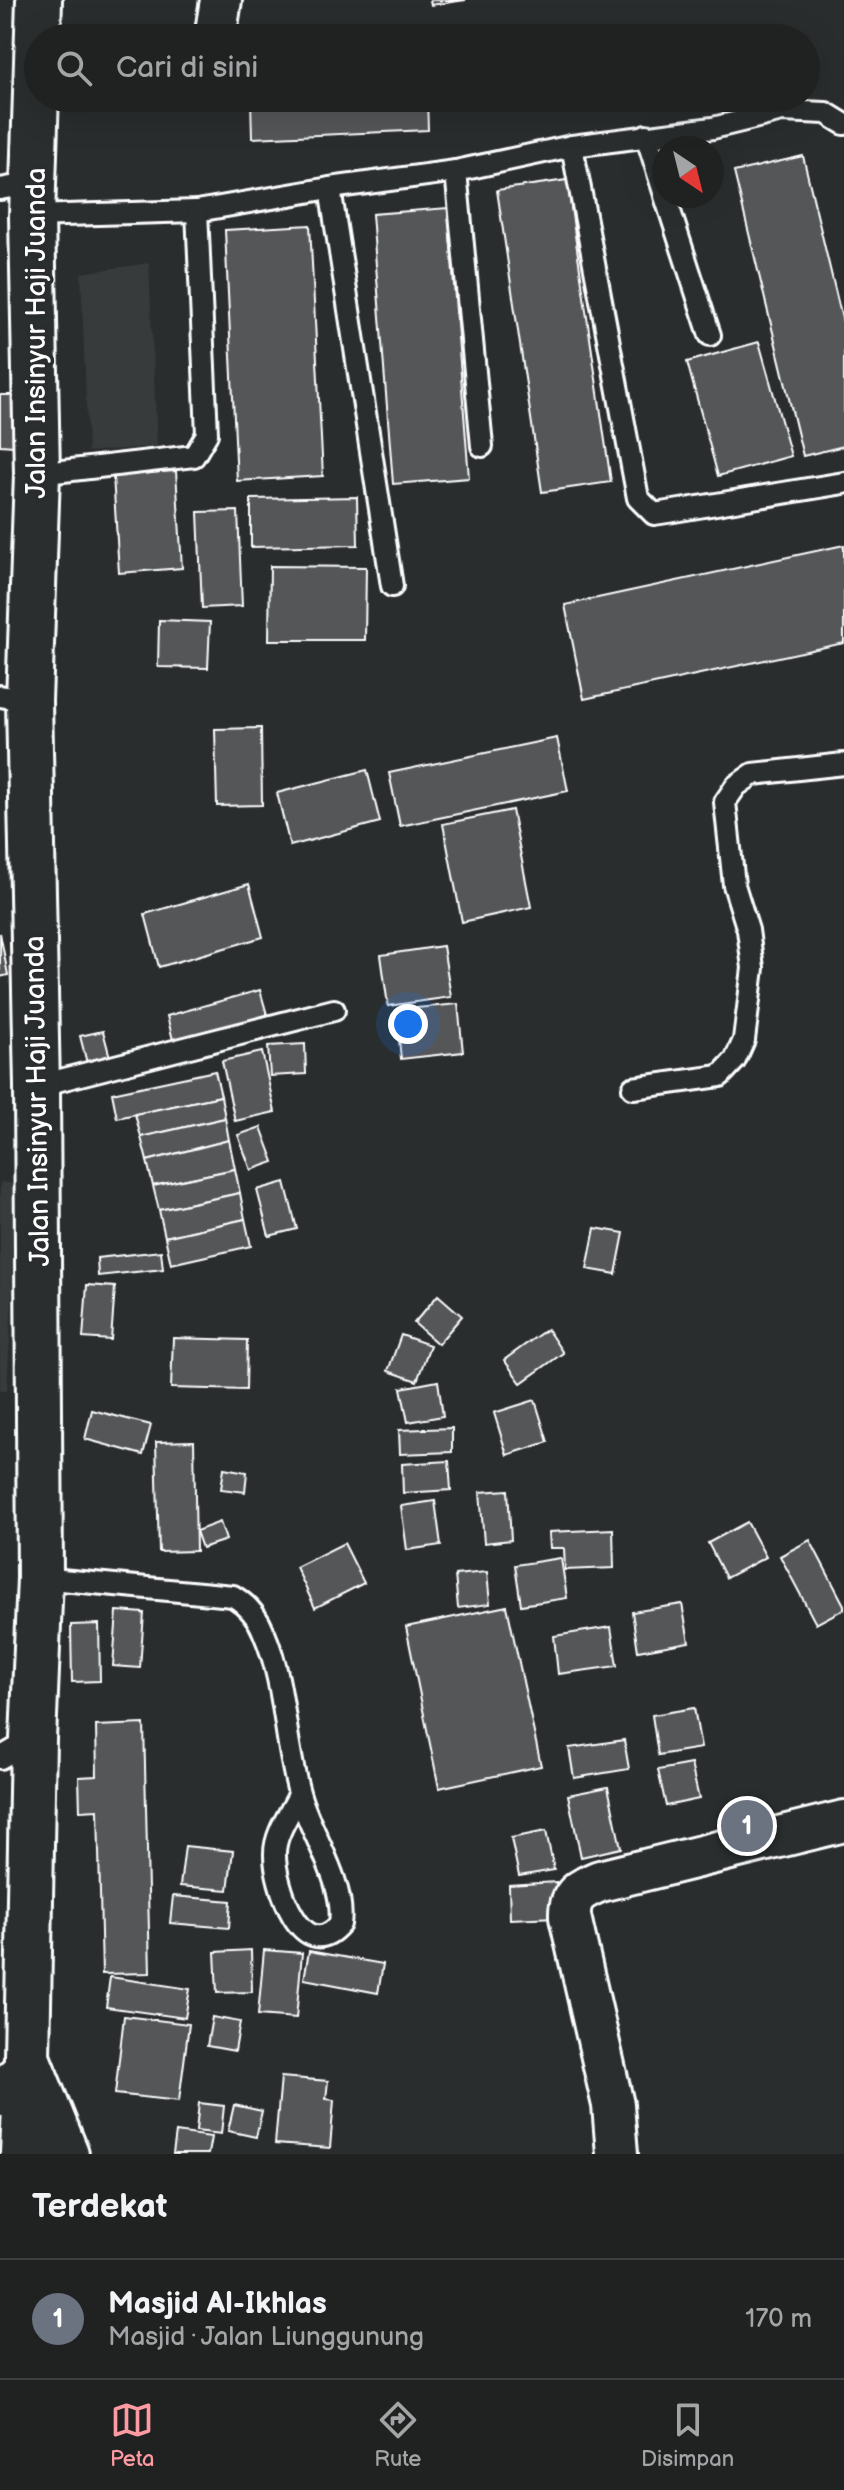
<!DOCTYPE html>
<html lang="id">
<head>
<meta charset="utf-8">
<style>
	:root { --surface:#202222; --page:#2d2f2f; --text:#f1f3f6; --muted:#a2a4a5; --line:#3d3f40; --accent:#ff9aa2 }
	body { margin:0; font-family:"Balsamiq Sans",sans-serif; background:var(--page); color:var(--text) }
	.compass { position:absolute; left:652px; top:136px; width:72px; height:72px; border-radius:50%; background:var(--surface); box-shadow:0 8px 32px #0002; rotate:145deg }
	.you { position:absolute; left:408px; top:1024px; width:28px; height:28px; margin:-20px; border:6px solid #fff; border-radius:50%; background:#1a73e8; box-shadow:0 0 0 12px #1a73e833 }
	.badge { display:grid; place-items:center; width:52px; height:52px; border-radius:50%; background:var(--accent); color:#fff; font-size:26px; font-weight:700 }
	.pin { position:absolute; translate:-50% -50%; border:4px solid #fff; box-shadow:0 2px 8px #0006 }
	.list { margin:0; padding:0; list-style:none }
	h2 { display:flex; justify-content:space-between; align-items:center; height:104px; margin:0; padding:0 32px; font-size:34px }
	h2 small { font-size:26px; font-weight:400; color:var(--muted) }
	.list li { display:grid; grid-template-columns:52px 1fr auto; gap:24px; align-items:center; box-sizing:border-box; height:120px; padding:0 32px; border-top:2px solid var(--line) }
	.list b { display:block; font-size:30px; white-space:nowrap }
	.list p { margin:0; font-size:26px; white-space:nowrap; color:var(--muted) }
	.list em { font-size:26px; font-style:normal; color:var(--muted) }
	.icon { flex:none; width:44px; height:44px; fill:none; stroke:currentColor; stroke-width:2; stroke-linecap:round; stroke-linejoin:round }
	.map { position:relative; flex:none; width:844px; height:2154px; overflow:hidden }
	.search { position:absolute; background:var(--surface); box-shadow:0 8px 32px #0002; left:24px; right:24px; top:24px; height:88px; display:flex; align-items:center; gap:20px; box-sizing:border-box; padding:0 28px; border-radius:44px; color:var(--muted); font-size:30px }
	.sheet { height:224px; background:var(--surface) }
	nav { display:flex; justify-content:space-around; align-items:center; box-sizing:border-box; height:112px; border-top:2px solid var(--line); background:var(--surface); font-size:22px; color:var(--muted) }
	nav a { display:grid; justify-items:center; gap:4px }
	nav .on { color:var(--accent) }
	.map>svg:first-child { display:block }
	.built { fill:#373a3b }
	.building { fill:#555758; stroke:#fff; stroke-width:2 }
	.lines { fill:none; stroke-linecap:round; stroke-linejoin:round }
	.lane-casing { stroke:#fff; stroke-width:26 }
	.street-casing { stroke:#fff; stroke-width:46 }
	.secondary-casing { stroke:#fff; stroke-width:50 }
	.highway-casing { stroke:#fff; stroke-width:50 }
	.lane { stroke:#2a2d2e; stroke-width:20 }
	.street { stroke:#2a2d2e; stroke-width:40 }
	.secondary { stroke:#2a2d2e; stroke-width:44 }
	.highway { stroke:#2a2d2e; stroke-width:44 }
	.labels { text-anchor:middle; stroke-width:7; stroke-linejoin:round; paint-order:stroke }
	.street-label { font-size:28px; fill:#fff; stroke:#2a2d2e }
</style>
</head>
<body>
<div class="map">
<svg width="844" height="2154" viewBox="0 0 844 2154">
	<rect width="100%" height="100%" fill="#2a2d2e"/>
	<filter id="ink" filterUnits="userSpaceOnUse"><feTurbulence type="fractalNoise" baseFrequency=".0125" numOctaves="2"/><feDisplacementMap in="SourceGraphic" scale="16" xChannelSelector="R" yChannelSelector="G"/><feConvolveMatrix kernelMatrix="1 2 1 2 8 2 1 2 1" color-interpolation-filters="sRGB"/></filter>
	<g filter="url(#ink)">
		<!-- built -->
		<g class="built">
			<path d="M 149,263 L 157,446 L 88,452 L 81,273 Z"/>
			<path d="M 0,1182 L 18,1184 L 7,1391 L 0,1391 Z"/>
		</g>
		<!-- building -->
		<g class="building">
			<path d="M 430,0 L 466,0 L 431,5 Z"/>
			<path d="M 416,27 L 416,38 L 255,38 L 255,37 Z"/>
			<path d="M 427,98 L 428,130 L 252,138 L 251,99 Z"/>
			<path d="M 803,156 L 844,327 L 844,446 L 803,456 L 734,172 Z"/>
			<path d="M 567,180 L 611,482 L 542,492 L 497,190 Z"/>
			<path d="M 448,208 L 469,478 L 393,484 L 372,214 Z"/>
			<path d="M 310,225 L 323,476 L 237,481 L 225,230 Z"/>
			<path d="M 759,342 L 791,456 L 718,476 L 687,362 Z"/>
			<path d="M 0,395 L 17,395 L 14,446 L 0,445 Z"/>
			<path d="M 176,471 L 182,568 L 119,573 L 113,475 Z"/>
			<path d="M 357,497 L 358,545 L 251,547 L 251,499 Z"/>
			<path d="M 238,511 L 242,606 L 202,608 L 198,512 Z"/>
			<path d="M 844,545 L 844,643 L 584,699 L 565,605 Z"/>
			<path d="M 270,566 L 366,567 L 365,640 L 269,640 Z"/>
			<path d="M 159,620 L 210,622 L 208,668 L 158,667 Z"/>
			<path d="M 261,728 L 262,805 L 217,806 L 215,729 Z"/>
			<path d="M 557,738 L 568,791 L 400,826 L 389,773 Z"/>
			<path d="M 367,770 L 380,822 L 290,846 L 277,793 Z"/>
			<path d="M 512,810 L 531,907 L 462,922 L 443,824 Z"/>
			<path d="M 249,884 L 263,937 L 159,967 L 145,914 Z"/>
			<path d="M 0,933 L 8,975 L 0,977 Z"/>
			<path d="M 443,946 L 451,997 L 388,1006 L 381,955 Z"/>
			<path d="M 260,990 L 268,1018 L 174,1044 L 167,1016 Z"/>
			<path d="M 458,1004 L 463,1052 L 401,1059 L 396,1010 Z"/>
			<path d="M 103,1031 L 112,1065 L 89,1071 L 80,1036 Z"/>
			<path d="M 305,1044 L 306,1074 L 270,1076 L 268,1046 Z"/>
			<path d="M 262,1052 L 275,1112 L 235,1121 L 222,1061 Z"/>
			<path d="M 215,1071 L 221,1096 L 117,1118 L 112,1093 Z"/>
			<path d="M 221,1096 L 225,1118 L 141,1137 L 135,1114 Z"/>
			<path d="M 225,1118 L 229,1140 L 147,1161 L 141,1137 Z"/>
			<path d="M 261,1127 L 274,1162 L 251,1170 L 238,1135 Z"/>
			<path d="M 229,1140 L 235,1169 L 153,1186 L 147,1161 Z"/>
			<path d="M 235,1169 L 240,1193 L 159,1210 L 153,1186 Z"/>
			<path d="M 285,1182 L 297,1229 L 269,1236 L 257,1190 Z"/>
			<path d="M 240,1193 L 245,1219 L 165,1237 L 159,1210 Z"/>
			<path d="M 245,1219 L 251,1246 L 171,1264 L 165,1237 Z"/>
			<path d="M 595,1228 L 624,1233 L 616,1274 L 587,1269 Z"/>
			<path d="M 161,1251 L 163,1269 L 98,1276 L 97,1258 Z"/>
			<path d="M 87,1285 L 115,1287 L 111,1340 L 83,1338 Z"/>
			<path d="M 438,1295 L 462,1316 L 438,1344 L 414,1323 Z"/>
			<path d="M 547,1329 L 563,1353 L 521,1383 L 504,1360 Z"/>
			<path d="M 401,1335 L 430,1345 L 417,1381 L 388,1371 Z"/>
			<path d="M 173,1338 L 247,1340 L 246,1390 L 171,1388 Z"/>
			<path d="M 438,1381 L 443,1416 L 408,1422 L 401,1388 Z"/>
			<path d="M 535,1400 L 548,1442 L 507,1455 L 494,1413 Z"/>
			<path d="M 92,1410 L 151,1425 L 143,1455 L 85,1439 Z"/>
			<path d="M 452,1428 L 452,1452 L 400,1454 L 399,1430 Z"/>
			<path d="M 194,1441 L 196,1551 L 159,1552 L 156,1442 Z"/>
			<path d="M 449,1461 L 451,1490 L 403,1493 L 402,1464 Z"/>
			<path d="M 224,1468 L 247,1472 L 245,1492 L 221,1489 Z"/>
			<path d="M 508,1490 L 511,1540 L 484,1543 L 480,1492 Z"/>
			<path d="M 435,1501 L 441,1545 L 407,1550 L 401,1506 Z"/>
			<path d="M 220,1522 L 226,1540 L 202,1548 L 196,1531 Z"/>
			<path d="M 747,1522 L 766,1557 L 726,1578 L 708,1543 Z"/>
			<path d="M 613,1529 L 614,1568 L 565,1570 L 564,1548 L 550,1548 L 549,1532 Z"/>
			<path d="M 810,1540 L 844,1605 L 844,1609 L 816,1624 L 780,1556 Z"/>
			<path d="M 344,1543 L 364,1583 L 315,1608 L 296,1567 Z"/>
			<path d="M 561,1558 L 567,1598 L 521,1605 L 515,1565 Z"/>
			<path d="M 487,1572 L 490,1604 L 458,1608 L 455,1575 Z"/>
			<path d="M 682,1604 L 689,1642 L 638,1651 L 632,1612 Z"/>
			<path d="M 507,1606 L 541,1766 L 439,1788 L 406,1627 Z"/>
			<path d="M 117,1611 L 144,1613 L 140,1668 L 113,1666 Z"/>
			<path d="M 99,1624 L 100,1681 L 72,1682 L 71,1625 Z"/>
			<path d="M 611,1627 L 617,1666 L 558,1674 L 554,1636 Z"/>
			<path d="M 694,1708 L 701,1748 L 658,1755 L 652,1715 Z"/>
			<path d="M 144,1724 L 150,1973 L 102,1974 L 98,1810 L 80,1811 L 79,1777 L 97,1776 L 96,1726 Z"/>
			<path d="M 624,1740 L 629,1769 L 574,1778 L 569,1748 Z"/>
			<path d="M 691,1764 L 699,1799 L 666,1806 L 658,1770 Z"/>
			<path d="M 608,1787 L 621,1848 L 581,1857 L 568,1795 Z"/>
			<path d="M 546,1831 L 554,1870 L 519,1876 L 511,1838 Z"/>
			<path d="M 185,1846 L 233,1851 L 228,1890 L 180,1886 Z"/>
			<path d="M 556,1882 L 557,1917 L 510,1919 L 509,1885 Z"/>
			<path d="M 173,1896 L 231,1901 L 229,1928 L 170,1923 Z"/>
			<path d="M 251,1950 L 252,1992 L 217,1993 L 215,1952 Z"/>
			<path d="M 264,1950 L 302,1953 L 296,2018 L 258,2015 Z"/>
			<path d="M 309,1951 L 383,1964 L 378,1993 L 304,1979 Z"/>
			<path d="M 110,1977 L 190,1989 L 185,2018 L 106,2007 Z"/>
			<path d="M 124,2016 L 189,2024 L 179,2101 L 115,2094 Z"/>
			<path d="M 212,2017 L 240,2022 L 235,2051 L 207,2046 Z"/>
			<path d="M 281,2077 L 328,2081 L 326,2099 L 334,2100 L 330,2148 L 275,2144 Z"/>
			<path d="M 199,2103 L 224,2106 L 221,2134 L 196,2131 Z"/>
			<path d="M 234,2105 L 262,2111 L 256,2137 L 228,2131 Z"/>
			<path d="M 176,2132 L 211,2137 L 208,2154 L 173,2154 Z"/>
		</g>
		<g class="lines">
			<!-- lane casing -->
			<g class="lane-casing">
				<g id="lane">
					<path d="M 646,135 L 664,192"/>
					<path d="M 572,146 L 713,128 L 782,111 L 826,113 L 844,124"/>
					<path d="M 456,171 L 482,446"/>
					<path d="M 330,188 L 392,586"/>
					<path d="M 0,189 L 33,183"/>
					<path d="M 665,196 L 710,335"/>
					<path d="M 32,216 L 197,211 L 330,188 L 456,171 L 572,146 L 638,498 L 654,514 L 674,511 L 844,483"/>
					<path d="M 37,474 L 194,456 L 207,434 L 197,211"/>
					<path d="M 0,696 L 29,701"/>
					<path d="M 37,1086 L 334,1010"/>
					<path d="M 633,1088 L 720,1076 L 735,1060 L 744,1040 L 753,968 L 748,930 L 734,885 L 725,802 L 736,786 L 753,774 L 844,764"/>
					<path d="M 40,1578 L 233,1596 C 248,1605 258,1617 264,1633 C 286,1684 284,1743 300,1796 C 311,1834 346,1884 340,1924 C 302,1968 274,1882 275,1853 C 275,1833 291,1812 299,1795"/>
					<path d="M 0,1758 L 33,1739"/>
				</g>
			</g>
			<!-- street casing -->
			<g class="street-casing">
				<g id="street">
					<path d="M 215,38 L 221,0"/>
					<path d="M 617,2154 L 613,2105 L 570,1917 C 569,1894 581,1889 600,1881 L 844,1821"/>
				</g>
			</g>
			<!-- secondary casing -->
			<g class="secondary-casing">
				<path id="secondary" d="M 23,2154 L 27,2058 L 33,1739 L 40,1578 L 37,1086 L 29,701 L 37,474 L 32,216 L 39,0"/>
			</g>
			<!-- highway casing -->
			<g class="highway-casing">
				<g id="highway">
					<path d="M 27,2058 L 66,2154"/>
					<path d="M 0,2094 L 25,2072"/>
				</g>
			</g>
			<!-- lane -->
			<use href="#lane" class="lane"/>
			<!-- street -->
			<use href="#street" class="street"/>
			<!-- secondary -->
			<use href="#secondary" class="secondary"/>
			<!-- highway -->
			<use href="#highway" class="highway"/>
		</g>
	</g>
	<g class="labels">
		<!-- street labels -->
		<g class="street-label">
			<text transform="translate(35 333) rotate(-90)" y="10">Jalan Insinyur Haji Juanda</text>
			<text transform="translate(36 1101) rotate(-91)" y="10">Jalan Insinyur Haji Juanda</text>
		</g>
	</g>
</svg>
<svg class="compass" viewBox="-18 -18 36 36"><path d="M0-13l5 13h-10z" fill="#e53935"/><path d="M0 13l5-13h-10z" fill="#a2a4a5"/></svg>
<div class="you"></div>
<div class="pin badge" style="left:747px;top:1826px;background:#6b7280">1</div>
<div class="search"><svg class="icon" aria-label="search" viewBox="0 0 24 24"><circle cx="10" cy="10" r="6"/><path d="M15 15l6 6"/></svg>Cari di sini</div>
</div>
<section class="sheet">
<h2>Terdekat<small></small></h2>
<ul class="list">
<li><span class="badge" style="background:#6b7280">1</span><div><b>Masjid Al-Ikhlas</b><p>Masjid · Jalan Liunggunung</p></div><em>170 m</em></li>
</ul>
</section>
<nav>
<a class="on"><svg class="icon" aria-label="map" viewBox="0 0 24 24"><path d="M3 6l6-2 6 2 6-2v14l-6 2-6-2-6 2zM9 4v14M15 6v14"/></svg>Peta</a>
<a><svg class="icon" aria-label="directions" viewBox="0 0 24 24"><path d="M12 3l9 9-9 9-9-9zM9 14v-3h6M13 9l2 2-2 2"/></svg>Rute</a>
<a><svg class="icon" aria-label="saved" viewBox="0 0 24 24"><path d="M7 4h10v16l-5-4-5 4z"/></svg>Disimpan</a>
</nav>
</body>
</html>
